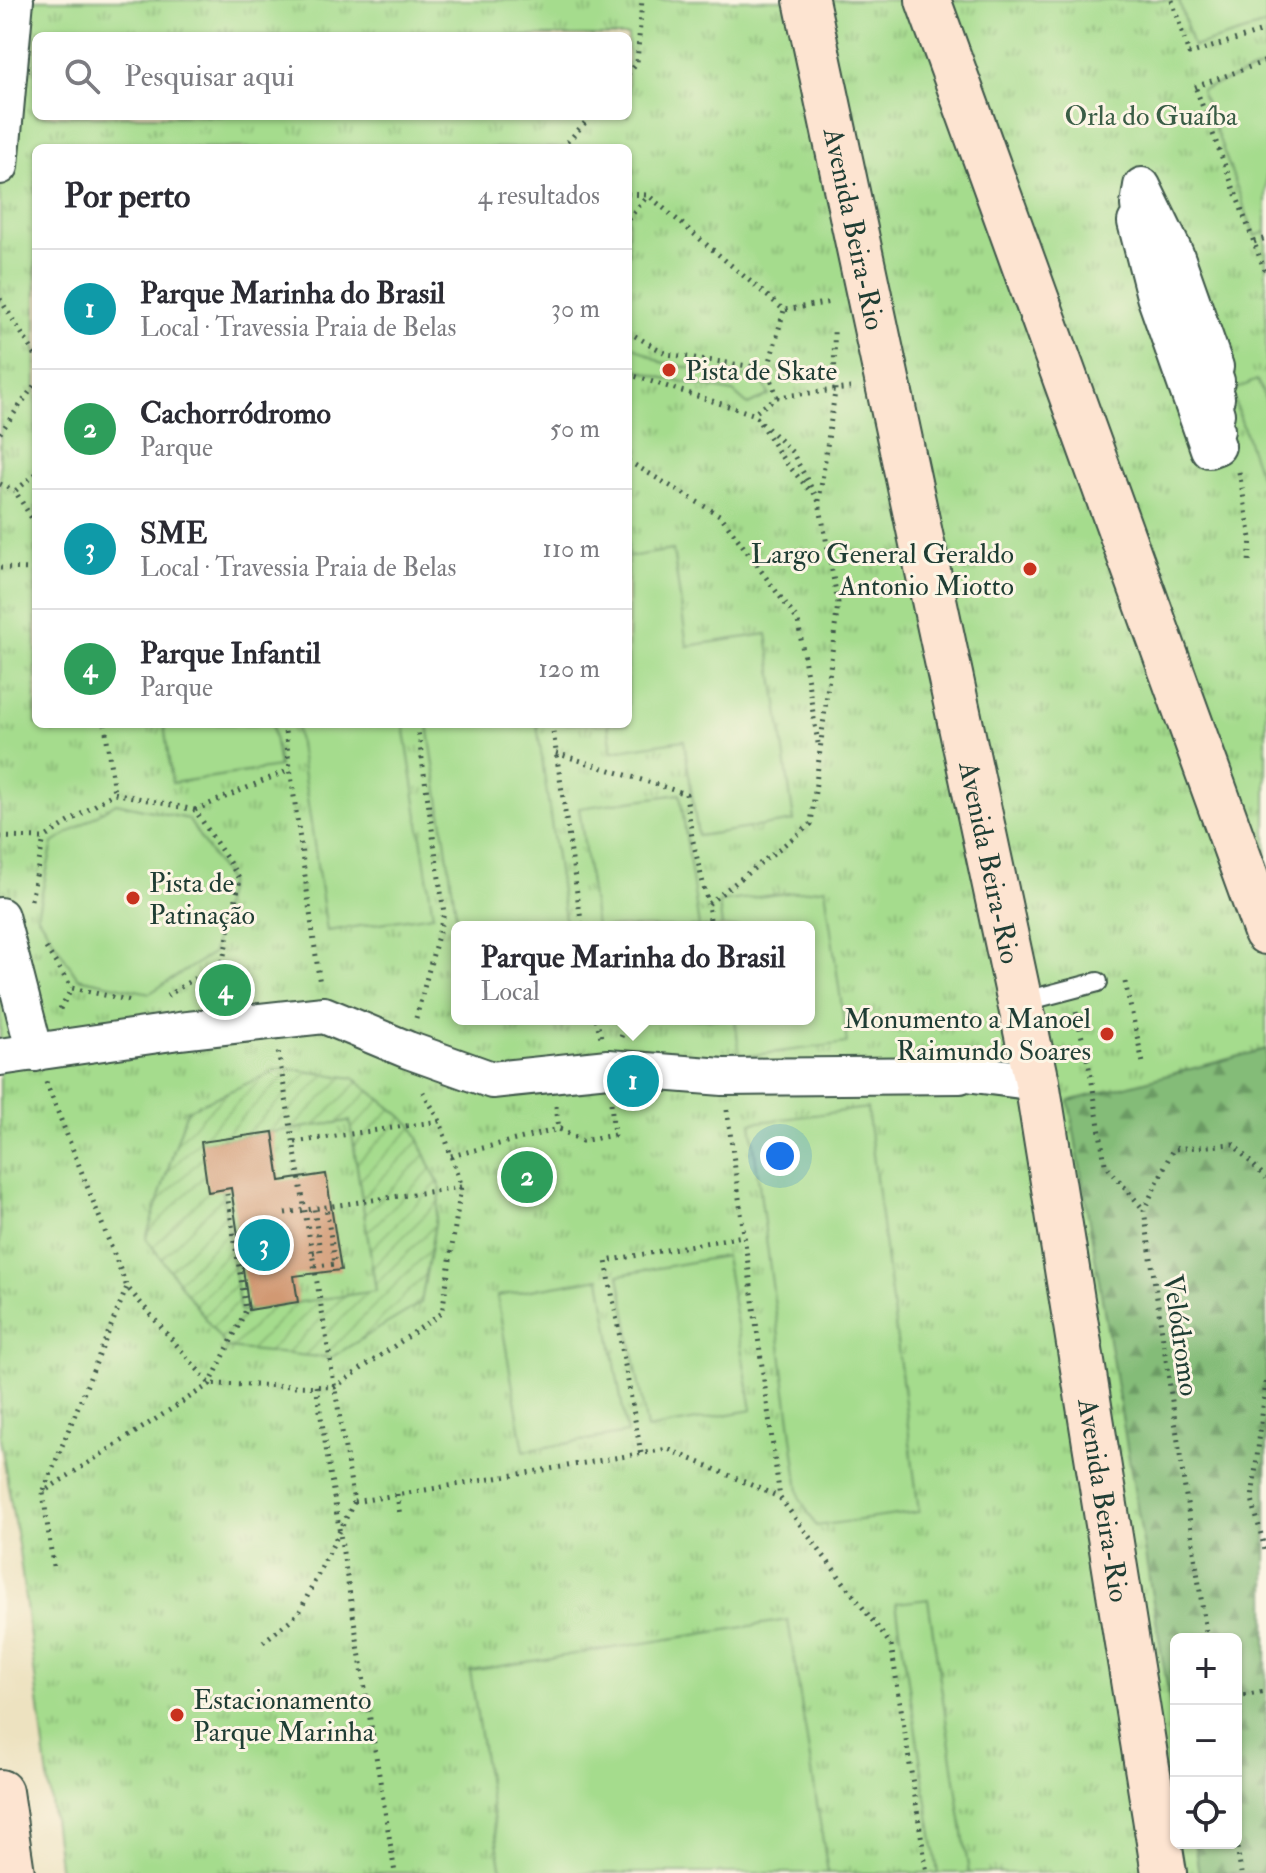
<!DOCTYPE html>
<html lang="pt">
<head>
<meta charset="utf-8">
<style>
	:root { --surface:#fff; --page:#f7f7f7; --text:#2b2b33; --muted:#7c7c81; --line:#e1e1e2; --accent:#b45309 }
	body { margin:0; font-family:"IM FELL Double Pica",serif; background:var(--page); color:var(--text) }
	.controls { position:absolute; right:24px; bottom:24px; display:grid; overflow:hidden; border-radius:12px; box-shadow:0 2px 6px #0004 }
	.controls button { width:72px; height:72px; display:grid; place-items:center; padding:0; border:0; border-bottom:2px solid var(--line); background:var(--surface); color:var(--text); font:40px sans-serif }
	.you { position:absolute; left:780px; top:1156px; width:28px; height:28px; margin:-20px; border:6px solid #fff; border-radius:50%; background:#1a73e8; box-shadow:0 0 0 12px #1a73e833 }
	.badge { display:grid; place-items:center; width:52px; height:52px; border-radius:50%; background:var(--accent); color:#fff; font-size:26px; font-weight:700 }
	.pin { position:absolute; translate:-50% -50%; border:4px solid #fff; box-shadow:0 2px 8px #0006 }
	.popup { position:absolute; left:451px; top:921px; width:364px; height:104px; box-sizing:border-box; display:grid; place-content:center; border-radius:12px; background:var(--surface); filter:drop-shadow(0 2px 6px #0005); font-size:26px; white-space:nowrap; color:var(--muted) }
	.popup b { font-size:30px; color:var(--text) }
	.popup::after { content:''; position:absolute; left:50%; top:100%; margin-left:-16px; border:16px solid transparent; border-top-color:var(--surface) }
	.list { margin:0; padding:0; list-style:none }
	h2 { display:flex; justify-content:space-between; align-items:center; height:104px; margin:0; padding:0 32px; font-size:34px }
	h2 small { font-size:26px; font-weight:400; color:var(--muted) }
	.list li { display:grid; grid-template-columns:52px 1fr auto; gap:24px; align-items:center; box-sizing:border-box; height:120px; padding:0 32px; border-top:2px solid var(--line) }
	.list b { display:block; font-size:30px; white-space:nowrap }
	.list p { margin:0; font-size:26px; white-space:nowrap; color:var(--muted) }
	.list em { font-size:26px; font-style:normal; color:var(--muted) }
	.icon { flex:none; width:44px; height:44px; fill:none; stroke:currentColor; stroke-width:2; stroke-linecap:round; stroke-linejoin:round }
	.map { position:relative; flex:none; width:1266px; height:1873px; overflow:hidden }
	.search { position:absolute; background:var(--surface); box-shadow:0 2px 6px #0004; left:32px; top:32px; width:600px; height:88px; display:flex; align-items:center; gap:20px; box-sizing:border-box; padding:0 28px; border-radius:12px; color:var(--muted); font-size:30px }
	.panel { position:absolute; background:var(--surface); box-shadow:0 2px 6px #0004; left:32px; top:144px; width:600px; height:584px; border-radius:12px }
	.map>svg:first-child { display:block }
	.grass { fill:url(#grass-tufts); stroke:#628c60; stroke-width:2; fill-rule:evenodd }
	.forest { fill:url(#forest-firs); stroke:#527c56; stroke-width:2 }
	.garden { fill:url(#garden-furrows); stroke:#628c60; stroke-width:2; fill-rule:evenodd }
	.pitch { fill:#a5dc8d; stroke:#628c60; stroke-width:2 }
	.building { fill:#d19973 }
	.lines { fill:none; stroke-linecap:round; stroke-linejoin:round }
	.lane-casing { stroke:#3e5649; stroke-width:22 }
	.street-casing { stroke:#3e5649; stroke-width:40 }
	.secondary-casing { stroke:#3e5649; stroke-width:48 }
	.path { stroke:#3e5649; stroke-width:5; stroke-dasharray:2 6; stroke-linecap:butt }
	.lane { stroke:#fff; stroke-width:18 }
	.street { stroke:#fff; stroke-width:36 }
	.secondary { stroke:#fde4d1; stroke-width:44 }
	.poi-dot { fill:#c8321e; stroke:#fcf5e5; stroke-width:3 }
	.labels { text-anchor:middle; stroke-width:6; stroke-linejoin:round; paint-order:stroke }
	.park-label { font-size:28px; fill:#3a5d46; stroke:#fcf5e5 }
	.street-label { font-size:28px; fill:#1f3d34; stroke:#fcf5e5 }
	.poi-label { font-size:28px; fill:#1f3d34; stroke:#fcf5e5; text-anchor:start }
</style>
</head>
<body>
<div class="map">
<svg width="1266" height="1873" viewBox="0 0 1266 1873">
	<defs>
		<pattern id="grass-tufts" width="24" height="20" patternUnits="userSpaceOnUse" patternTransform="scale(2)"><rect width="24" height="20" fill="#a5dc8d"/><path d="M3 7l-1-3M5 7V3M7 7l1-3M15 17l-1-3M17 17v-4M19 17l1-3" fill="none" stroke="#86b474"/></pattern>
		<pattern id="forest-firs" width="22" height="20" patternUnits="userSpaceOnUse" patternTransform="scale(2)"><rect width="22" height="20" fill="#84bc78"/><path d="M5 1l3.5 6h-7zM16 11l3.5 6h-7z" fill="#6b9a63"/></pattern>
		<pattern id="garden-furrows" width="10" height="10" patternUnits="userSpaceOnUse" patternTransform="scale(2)"><rect width="10" height="10" fill="#a5dc8d"/><path d="M-1 1l2-2M0 10L10 0M9 11l2-2" fill="none" stroke="#86b474"/></pattern>
	</defs>
	<rect width="100%" height="100%" fill="#fcf5e5"/>
	<filter id="ink" filterUnits="userSpaceOnUse"><feTurbulence type="fractalNoise" baseFrequency=".0125" numOctaves="2"/><feDisplacementMap in="SourceGraphic" scale="16" xChannelSelector="R" yChannelSelector="G"/><feConvolveMatrix kernelMatrix="1 2 1 2 8 2 1 2 1" color-interpolation-filters="sRGB"/></filter>
	<filter id="wash" filterUnits="userSpaceOnUse"><feTurbulence type="fractalNoise" baseFrequency=".006" numOctaves="4" result="noise"/><feDisplacementMap in="SourceGraphic" scale="32" xChannelSelector="R" yChannelSelector="G"/><feGaussianBlur stdDeviation="1.8" result="paint"/><feColorMatrix in="noise" values="0 0 0 0 0 0 0 0 0 0 0 0 0 0 0 0 0 1.4 0 .05"/><feComposite in="paint" operator="in"/></filter>
	<g filter="url(#wash)">
		<rect width="100%" height="100%" fill="#ede2c0"/>
		<!-- grass -->
		<path class="grass" d="M 0,0 L 1266,0 L 1266,1873 L 60,1873 L 19,1551 L 0,1438 ZM 36,36 L 628,36 L 628,116 L 36,116 ZM 36,148 L 628,148 L 628,724 L 36,724 ZM 457,927 L 809,927 L 809,1019 L 457,1019 ZM 1176,1639 L 1236,1639 L 1236,1843 L 1176,1843 Z"/>
		<!-- forest -->
		<path class="forest" d="M 1266,1049 L 1266,1873 L 1199,1873 L 1194,1843 L 1236,1843 L 1236,1639 L 1176,1639 L 1176,1739 L 1069,1101 Z"/>
		<!-- garden -->
		<path class="garden" d="M 282,1068 L 354,1078 L 412,1125 L 441,1189 L 421,1303 L 330,1358 L 227,1348 L 146,1238 L 187,1110 ZM 350,1121 L 376,1291 L 240,1311 L 222,1190 L 202,1142 Z"/>
		<!-- pitch -->
		<g class="pitch">
			<path d="M 1179,0 L 1266,0 L 1266,25 L 1193,47 Z"/>
			<path d="M 1266,66 L 1266,232 L 1255,236 L 1201,90 Z"/>
			<path d="M 628,343 L 661,362 L 737,378 L 760,374 L 769,395 L 748,405 L 733,392 L 659,377 L 628,366 Z"/>
			<path d="M 1257,380 L 1266,401 L 1266,494 L 1231,391 Z"/>
			<path d="M 673,550 L 687,646 L 767,634 L 794,821 L 698,836 L 684,740 L 612,751 L 608,724 L 628,724 L 628,557 Z"/>
			<path d="M 164,724 L 272,724 L 279,767 L 172,783 Z"/>
			<path d="M 296,724 L 404,724 L 433,915 L 327,931 Z"/>
			<path d="M 428,724 L 537,724 L 566,927 L 458,927 Z"/>
			<path d="M 680,794 L 699,927 L 596,927 L 579,808 Z"/>
			<path d="M 116,803 L 188,819 L 228,881 L 213,953 L 150,993 L 78,978 L 37,915 L 53,843 Z"/>
			<path d="M 825,888 L 847,1043 L 740,1057 L 735,1019 L 809,1019 L 809,927 L 722,927 L 719,902 Z"/>
			<path d="M 867,1108 L 919,1512 L 816,1526 L 800,1498 L 751,1123 Z"/>
			<path d="M 725,1256 L 752,1410 L 647,1429 L 619,1275 Z"/>
			<path d="M 600,1278 L 627,1433 L 524,1451 L 497,1296 Z"/>
			<path d="M 928,1599 L 969,1873 L 938,1873 L 896,1603 Z"/>
			<path d="M 788,1620 L 828,1873 L 502,1873 L 470,1671 Z"/>
		</g>
		<g id="blocks">
			<!-- building -->
			<path class="building" d="M 273,1132 L 280,1181 L 326,1174 L 341,1270 L 294,1276 L 298,1302 L 249,1310 L 231,1188 L 208,1192 L 201,1142 Z"/>
		</g>
	</g>
	<g filter="url(#ink)">
		<use href="#blocks" fill-opacity="0" stroke="#3e5649" stroke-width="2"/>
		<g class="lines">
			<!-- lane casing -->
			<g class="lane-casing">
				<path id="lane" d="M 1022,1002 L 1098,982"/>
			</g>
			<!-- street casing -->
			<g class="street-casing">
				<g id="street">
					<path d="M 0,166 L 15,0"/>
					<path d="M 1142,186 L 1175,254 L 1215,367 L 1211,368 L 1216,381 L 1211,384 L 1216,398 L 1211,400 L 1216,414 L 1210,416 L 1216,430 L 1212,432 L 1217,446 L 1209,449 L 1155,296 L 1136,222 L 1141,221 L 1139,205 Z"/>
					<path d="M 0,916 L 35,1053"/>
					<path d="M 0,1057 L 179,1031 L 324,1015 L 408,1050 L 492,1080 L 608,1068 L 723,1077 L 960,1075"/>
					<path d="M 974,1074 L 1037,1082"/>
				</g>
			</g>
			<!-- secondary casing -->
			<g class="secondary-casing">
				<g id="secondary">
					<path id="s1" d="M 806,0 L 1037,1082 L 1164,1873"/>
					<path d="M 928,0 L 1266,932"/>
					<path d="M 0,1792 L 12,1873"/>
				</g>
			</g>
			<!-- path -->
			<g class="path">
				<path d="M 1172,0 L 1189,54 L 1266,30"/>
				<path d="M 628,74 L 637,63 L 642,0"/>
				<path d="M 1195,87 L 1266,61"/>
				<path d="M 1196,89 L 1266,274"/>
				<path d="M 562,148 L 591,116"/>
				<path d="M 628,194 L 648,195 L 784,310 L 831,302"/>
				<path d="M 628,219 L 648,196"/>
				<path d="M 1254,242 L 1266,238"/>
				<path d="M 0,299 L 36,356"/>
				<path d="M 628,332 L 667,354 L 768,369"/>
				<path d="M 628,374 L 753,414 L 777,397 L 768,369 L 784,310"/>
				<path d="M 777,397 L 851,388"/>
				<path d="M 760,423 L 783,459 L 811,492"/>
				<path d="M 0,433 L 36,383"/>
				<path d="M 628,461 L 721,516 L 798,621 L 818,743"/>
				<path d="M 1239,472 L 1251,538 L 1249,562"/>
				<path d="M 36,474 L 15,491 L 36,525"/>
				<path d="M 0,484 L 15,491"/>
				<path d="M 819,501 L 835,392 L 834,328"/>
				<path d="M 0,568 L 36,569"/>
				<path d="M 105,724 L 114,793"/>
				<path d="M 284,724 L 320,985"/>
				<path d="M 552,724 L 582,927"/>
				<path d="M 556,753 L 686,794 L 692,837 L 708,904"/>
				<path d="M 195,810 L 291,769"/>
				<path d="M 0,837 L 44,838 L 114,793 L 195,810 L 240,879 L 223,960 L 167,996"/>
				<path d="M 31,900 L 44,838"/>
				<path d="M 711,927 L 708,904 L 811,824 L 838,603 L 819,502 L 792,452 L 753,414"/>
				<path d="M 46,948 L 72,988 L 132,1001"/>
				<path d="M 1125,982 L 1143,1063"/>
				<path d="M 60,1009 L 72,988"/>
				<path d="M 1076,1012 L 1091,1076 L 1105,1164 L 1144,1210"/>
				<path d="M 416,1018 L 444,913 L 417,724"/>
				<path d="M 596,1019 L 601,1037"/>
				<path d="M 621,1037 L 628,1019"/>
				<path d="M 46,1082 L 127,1287 L 210,1384 L 335,1387 L 442,1313 L 461,1187 L 440,1121 L 423,1092"/>
				<path d="M 556,1106 L 559,1129 L 562,1129"/>
				<path d="M 727,1110 L 780,1498 L 891,1645 L 927,1873"/>
				<path d="M 295,1142 L 440,1121"/>
				<path d="M 451,1156 L 559,1129 L 582,1141 L 614,1135 L 611,1102"/>
				<path d="M 285,1213 L 461,1187"/>
				<path d="M 313,1253 L 320,1252 L 314,1208"/>
				<path d="M 315,1266 L 335,1264 L 326,1207"/>
				<path d="M 1266,1382 L 1252,1499 L 1266,1554"/>
				<path d="M 316,1386 L 395,1873"/>
				<path d="M 641,1453 L 606,1261 L 743,1236"/>
				<path d="M 44,1490 L 127,1287"/>
				<path d="M 397,1494 L 400,1517"/>
				<path d="M 354,1502 L 668,1449 L 779,1497"/>
				<path d="M 53,1566 L 43,1492 L 210,1384 L 246,1310 L 227,1194"/>
				<path d="M 1207,1639 L 1144,1210 L 1173,1149 L 1233,1144 L 1266,1178"/>
				<path d="M 263,1642 L 299,1613 L 354,1502 L 278,1051"/>
				<path d="M 1236,1696 L 1266,1691"/>
				<path d="M 1236,1840 L 1241,1873"/>
			</g>
			<!-- lane -->
			<use href="#lane" class="lane"/>
			<!-- street -->
			<use href="#street" class="street"/>
			<!-- secondary -->
			<use href="#secondary" class="secondary"/>
		</g>
	</g>
	<!-- markers -->
	<g class="poi-dot">
		<circle cx="669" cy="370" r="8"/>
		<circle cx="1030" cy="569" r="8"/>
		<circle cx="133" cy="898" r="8"/>
		<circle cx="1107" cy="1034" r="8"/>
		<circle cx="177" cy="1715" r="8"/>
	</g>
	<g class="labels">
		<!-- park labels -->
		<g class="park-label">
			<text x="1151" y="125">Orla do Guaíba</text>
		</g>
		<!-- street labels -->
		<g class="street-label">
			<text dy="10" stroke="none"><textPath href="#s1" startOffset="234">Avenida Beira-Rio</textPath></text>
			<text dy="10" stroke="none"><textPath href="#s1" startOffset="882">Avenida Beira-Rio</textPath></text>
			<text transform="translate(1182 1335) rotate(82)" y="10">Velódromo</text>
			<text dy="10" stroke="none"><textPath href="#s1" startOffset="1530">Avenida Beira-Rio</textPath></text>
		</g>
		<!-- poi labels -->
		<g class="poi-label">
			<text x="685" y="380">Pista de Skate</text>
			<text x="1014" y="563" text-anchor="end">Largo General Geraldo<tspan x="1014" dy="32">Antonio Miotto</tspan></text>
			<text x="149" y="892">Pista de<tspan x="149" dy="32">Patinação</tspan></text>
			<text x="1091" y="1028" text-anchor="end">Monumento a Manoel<tspan x="1091" dy="32">Raimundo Soares</tspan></text>
			<text x="193" y="1709">Estacionamento<tspan x="193" dy="32">Parque Marinha</tspan></text>
		</g>
	</g>
</svg>
<div class="controls">
<button>+</button>
<button>−</button>
<button><svg class="icon" aria-label="locate" viewBox="0 0 24 24"><circle cx="12" cy="12" r="6"/><path d="M12 2v4M12 18v4M2 12h4M18 12h4"/></svg></button>
</div>
<div class="you"></div>
<div class="pin badge" style="left:633px;top:1081px;background:#0f9aa8">1</div>
<div class="popup"><b>Parque Marinha do Brasil</b>Local</div>
<div class="pin badge" style="left:527px;top:1177px;background:#2e9e5b">2</div>
<div class="pin badge" style="left:264px;top:1245px;background:#0f9aa8">3</div>
<div class="pin badge" style="left:225px;top:990px;background:#2e9e5b">4</div>
<div class="search"><svg class="icon" aria-label="search" viewBox="0 0 24 24"><circle cx="10" cy="10" r="6"/><path d="M15 15l6 6"/></svg>Pesquisar aqui</div>
<section class="panel">
<h2>Por perto<small>4 resultados</small></h2>
<ul class="list">
<li><span class="badge" style="background:#0f9aa8">1</span><div><b>Parque Marinha do Brasil</b><p>Local · Travessia Praia de Belas</p></div><em>30 m</em></li>
<li><span class="badge" style="background:#2e9e5b">2</span><div><b>Cachorródromo</b><p>Parque</p></div><em>50 m</em></li>
<li><span class="badge" style="background:#0f9aa8">3</span><div><b>SME</b><p>Local · Travessia Praia de Belas</p></div><em>110 m</em></li>
<li><span class="badge" style="background:#2e9e5b">4</span><div><b>Parque Infantil</b><p>Parque</p></div><em>120 m</em></li>
</ul>
</section>
</div>
</body>
</html>
